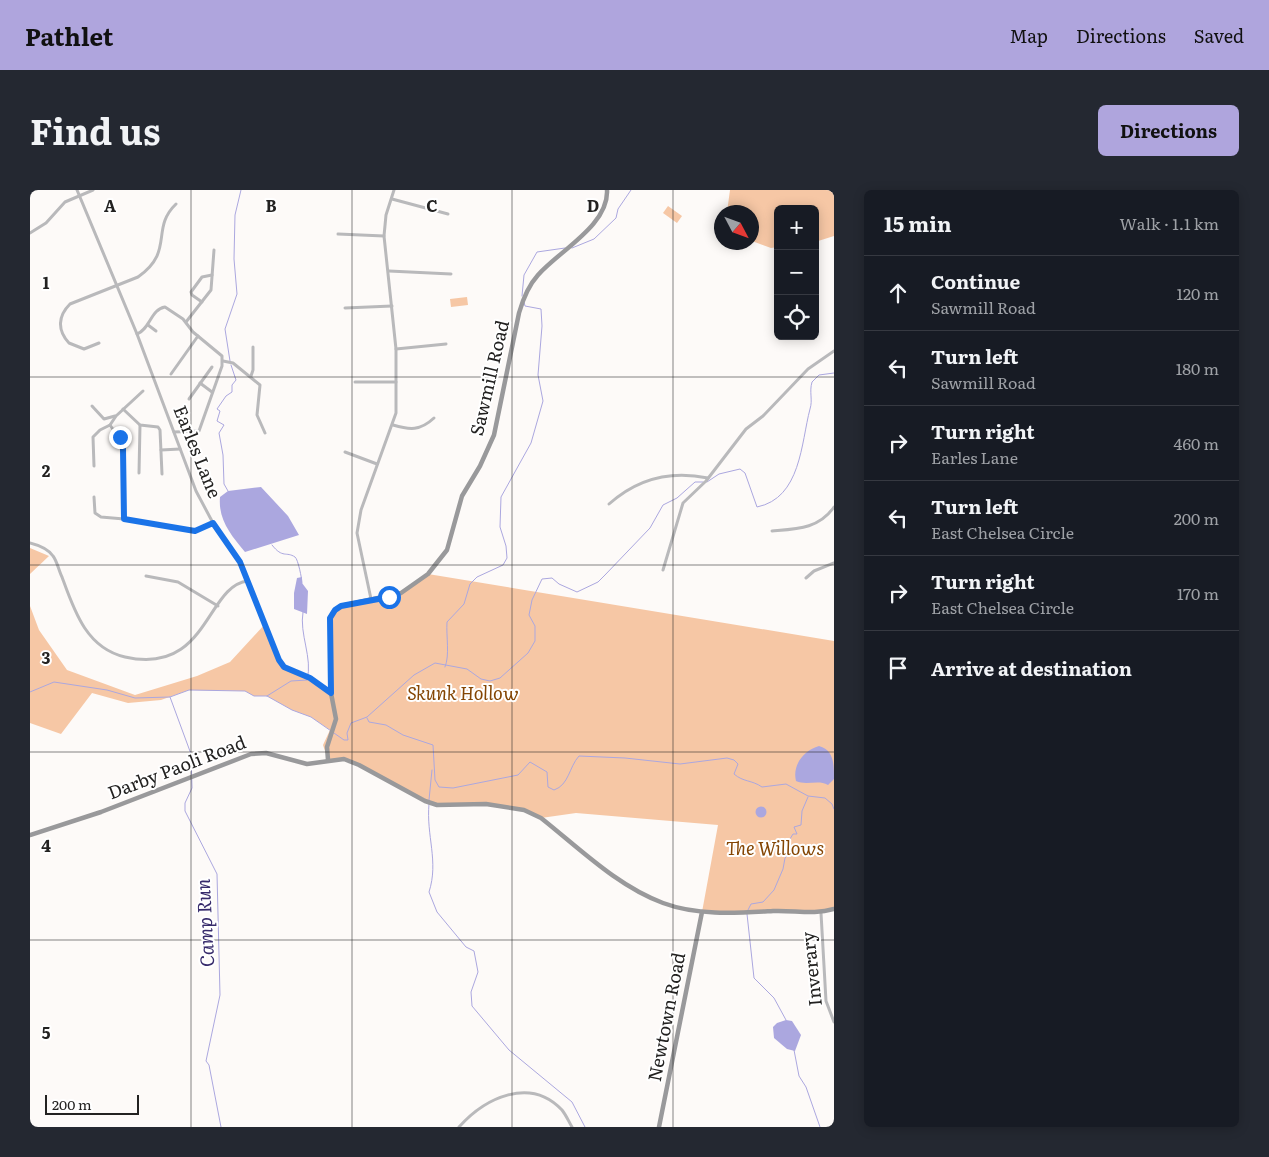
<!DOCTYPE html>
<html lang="en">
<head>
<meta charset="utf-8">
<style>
	:root { --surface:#171b24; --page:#242831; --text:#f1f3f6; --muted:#9ea1a6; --line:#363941; --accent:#afa5dd }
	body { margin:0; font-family:Literata,serif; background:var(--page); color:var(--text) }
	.controls { position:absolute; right:15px; top:15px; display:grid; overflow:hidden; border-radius:8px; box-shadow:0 2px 12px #0003 }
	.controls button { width:45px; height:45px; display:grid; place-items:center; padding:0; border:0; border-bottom:1px solid var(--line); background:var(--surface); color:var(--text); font:25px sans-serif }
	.compass { position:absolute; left:684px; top:15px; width:45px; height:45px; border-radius:50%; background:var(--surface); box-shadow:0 2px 12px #0003; rotate:131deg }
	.scale { position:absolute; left:15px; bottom:12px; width:94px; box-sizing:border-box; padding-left:5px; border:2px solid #232221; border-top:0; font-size:14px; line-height:18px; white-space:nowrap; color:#232221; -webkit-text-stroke:4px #fff; paint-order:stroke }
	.stop { position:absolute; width:15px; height:15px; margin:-11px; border:4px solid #1a73e8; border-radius:50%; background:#fff }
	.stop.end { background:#1a73e8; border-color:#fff; box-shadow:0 1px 5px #0008 }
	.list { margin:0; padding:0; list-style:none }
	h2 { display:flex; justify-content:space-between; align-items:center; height:65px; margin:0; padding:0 20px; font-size:21px }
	h2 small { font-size:16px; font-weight:400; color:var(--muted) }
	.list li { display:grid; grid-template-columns:32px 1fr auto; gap:15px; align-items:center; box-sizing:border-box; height:75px; padding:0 20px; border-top:1px solid var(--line) }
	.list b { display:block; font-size:19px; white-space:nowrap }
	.list p { margin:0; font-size:16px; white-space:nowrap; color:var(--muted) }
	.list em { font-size:16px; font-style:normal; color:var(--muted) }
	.icon { flex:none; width:28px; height:28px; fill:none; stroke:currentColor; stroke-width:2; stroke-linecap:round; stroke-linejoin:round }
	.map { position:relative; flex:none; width:804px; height:937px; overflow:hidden; border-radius:8px }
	header { display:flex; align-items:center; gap:30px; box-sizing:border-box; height:70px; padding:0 25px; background:var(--accent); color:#111 }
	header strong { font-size:24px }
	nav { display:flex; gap:28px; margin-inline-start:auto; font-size:18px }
	.intro { display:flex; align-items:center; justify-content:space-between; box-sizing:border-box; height:120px; padding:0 30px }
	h1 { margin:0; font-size:35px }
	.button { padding:12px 22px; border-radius:8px; background:var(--accent); color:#111; font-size:18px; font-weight:700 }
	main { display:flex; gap:30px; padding:0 30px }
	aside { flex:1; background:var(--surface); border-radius:8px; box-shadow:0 2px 12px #0003 }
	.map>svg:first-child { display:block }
	.green { fill:#f6c7a5 }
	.water { fill:#aba7df }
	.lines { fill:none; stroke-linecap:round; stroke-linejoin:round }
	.stream { stroke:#aba7df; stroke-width:1 }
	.street { stroke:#b9b9bb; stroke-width:3 }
	.secondary { stroke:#99999b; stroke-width:4.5 }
	.route { stroke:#1a73e8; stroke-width:6 }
	.grid { fill:none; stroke:#232221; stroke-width:1; stroke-opacity:0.55 }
	.labels { text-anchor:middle; stroke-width:4; stroke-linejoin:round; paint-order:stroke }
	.street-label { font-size:18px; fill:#232221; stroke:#fff }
	.park-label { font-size:18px; font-style:italic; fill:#844503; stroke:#fff }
	.water-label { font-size:19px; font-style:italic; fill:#362a6b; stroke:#fff }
	.grid-label { font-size:16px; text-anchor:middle; font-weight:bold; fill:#232221; stroke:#fff; stroke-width:4; stroke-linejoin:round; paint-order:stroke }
</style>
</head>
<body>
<header>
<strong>Pathlet</strong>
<nav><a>Map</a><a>Directions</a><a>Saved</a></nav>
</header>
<div class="intro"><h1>Find us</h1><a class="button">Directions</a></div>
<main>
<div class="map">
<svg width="804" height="937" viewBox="0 0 804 937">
	<rect width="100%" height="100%" fill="#fdfaf8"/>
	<!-- green -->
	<g class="green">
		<path d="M 700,0 L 804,0 L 804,46 L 785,52 L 785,19 L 748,19 L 748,57 L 741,58 L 722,51 L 722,22 L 697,22 Z"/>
		<path d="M 638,16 L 652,26 L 647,33 L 633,23 Z"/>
		<path d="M 437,107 L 438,115 L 421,117 L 420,109 Z"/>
		<path d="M 0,358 L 19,366 L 0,384 Z"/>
		<path d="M 398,384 L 804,451 L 804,719 L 791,723 L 672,722 L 688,635 L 546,623 L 511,628 L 499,622 L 456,614 L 407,615 L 320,571 L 298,570 L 293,555 L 300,540 L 281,527 L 262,520 L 237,506 L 224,506 L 215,501 L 159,500 L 131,510 L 98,513 L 62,503 L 31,544 L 0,533 L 0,416 L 9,440 L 37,480 L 105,505 L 167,486 L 200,472 L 235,434 L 251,474 L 300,502 L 300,428 L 305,420 L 371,403 Z"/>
	</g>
	<!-- water -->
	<g class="water">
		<path d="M 231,297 L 258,326 L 269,345 L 215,362 C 201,345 188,330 190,307 L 198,301 Z"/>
		<path d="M 272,387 L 272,393 L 278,401 L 277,424 L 264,419 L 264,403 L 267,388 Z"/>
		<path d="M 789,556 C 804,560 804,574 804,589 L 798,595 C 788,589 777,596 766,591 C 762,575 774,560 789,556 Z"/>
		<circle cx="731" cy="622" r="5.5"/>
		<path d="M 756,830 L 762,831 L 771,845 L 765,861 L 757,859 L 744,848 L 743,837 L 747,833 Z"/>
	</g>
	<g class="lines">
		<!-- stream -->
		<g class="stream">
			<path d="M 542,58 L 564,49 L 586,28 L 588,19 L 601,0"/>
			<path d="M 492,106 L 494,85 L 507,62 L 535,58"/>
			<path d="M 200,171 L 195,139 L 207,104 L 204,69 L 205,25 L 211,0"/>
			<path d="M 677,292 L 689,284 L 710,279 L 715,283 L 727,317 C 771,308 771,253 780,219 C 783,210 779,202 782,192 L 789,185 L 804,183"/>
			<path d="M 198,301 L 194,294 L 193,265 L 189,243 L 194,235 L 187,231 L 190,221 L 187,219 L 196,206 L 202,202 L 202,195 L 206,190 L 201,175"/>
			<path d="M 242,355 C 253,369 256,361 265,367 C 268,369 272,389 272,393"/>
			<path d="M 415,477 C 420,465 416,446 417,432 L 434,414 L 440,394 L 447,387 L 473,375 L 477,368 L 476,356 L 470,337 L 471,307 L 501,253 L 513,211 L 508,185 L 512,136 L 511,119 L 495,116 L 494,112"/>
			<path d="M 0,502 L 24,492 L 77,500 L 105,508 L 140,507 L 159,500 L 215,501 L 224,506 L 237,506 L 262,520 L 281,527 L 314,550 L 318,550 L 317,543 L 321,533 L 337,527 L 384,485 L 405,473 L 437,479 L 451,489 L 460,491 L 470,488 L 498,463 L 505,451 L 505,436 L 499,425 L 502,410 L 512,389 L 522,388 L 529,394 L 547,402 L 568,392 L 575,385 L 620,338 L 633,315 L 647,308 L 665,292 L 673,292"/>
			<path d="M 237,506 L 261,491 L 277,490 C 283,468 269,444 273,422"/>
			<path d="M 140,507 L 161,564 L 162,598 L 155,613 L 155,621 L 187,684 L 190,805 L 176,871 L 179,875 L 191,937"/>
			<path d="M 337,528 L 339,532 L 356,535 L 373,545 L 403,555 L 405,590 L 409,597 L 423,598 L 488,585 L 500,572 L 517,582 L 518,597 L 524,600 C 539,595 539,577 549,566 L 595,568 L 650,574 L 697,568 L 704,570 L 708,574 L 704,584 C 713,592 722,590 732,597 L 756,594 L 778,606 L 795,608 L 802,614 L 804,619"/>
			<path d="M 399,610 L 402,580"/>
			<path d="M 399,614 C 396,646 409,671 399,702 L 407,722 L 436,757 L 444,761 L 448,782 L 441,802 L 442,816 L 479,860 L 542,912 L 555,937"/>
			<path d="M 718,720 L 721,714 L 733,712 L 744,700 L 753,679 L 755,668 L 760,663 L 760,649 L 763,644 L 767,644 L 764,637 L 771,635 L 772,621 L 778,607"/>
			<path d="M 717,724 L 724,788 L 744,808 L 756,830"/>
			<path d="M 764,860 L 769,886 L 776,897 L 790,937"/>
		</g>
		<!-- street -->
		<g class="street">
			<path d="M 47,0 L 107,144 L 166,301 L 183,333 L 210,372 L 249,470 L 254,477 L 280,488 L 301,503"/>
			<path d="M 362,9 L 418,24"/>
			<path d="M 0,43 L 16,33 L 35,12 L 63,0"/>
			<path d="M 308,44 L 354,46"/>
			<path d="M 359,81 L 421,84"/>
			<path d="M 172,112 L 162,105 L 161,102 L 172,87 L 182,85"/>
			<path d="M 315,118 L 362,116"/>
			<path d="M 156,132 L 181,100 L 184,60"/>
			<path d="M 118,135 L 126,141"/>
			<path d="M 107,144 C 120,139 121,119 135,117 L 153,129 L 163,142 L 192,166 L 192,176 L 169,241 L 144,242"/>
			<path d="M 69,153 L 54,159 L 39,153 C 27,140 28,126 40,114 L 108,87 C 145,61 120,39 146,14"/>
			<path d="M 366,159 L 416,154"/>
			<path d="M 193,171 L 203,173 L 230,195 L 227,225 L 235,243"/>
			<path d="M 141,184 L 168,146"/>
			<path d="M 221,186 L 223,180 L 223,157"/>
			<path d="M 325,192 L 366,192"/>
			<path d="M 170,193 L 182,202"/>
			<path d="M 159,209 L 182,177"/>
			<path d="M 62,216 L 74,229 L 85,226"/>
			<path d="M 93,219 L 110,235 L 128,237 L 130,240 L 132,284"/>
			<path d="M 80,235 L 93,254 L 94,329"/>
			<path d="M 363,235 C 380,240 390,241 404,228"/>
			<path d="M 131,260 L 150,259"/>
			<path d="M 315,262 L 347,274"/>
			<path d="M 64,276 L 63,247 L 70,240 L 80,235 L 86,226 L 113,201"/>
			<path d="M 109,283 L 110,235"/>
			<path d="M 64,307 L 65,323 L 71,327 L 94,329 L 165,341 L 183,333"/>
			<path d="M 579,314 C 608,288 640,280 678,288"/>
			<path d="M 742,341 C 766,339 789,339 804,317"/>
			<path d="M 0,353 C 8,355 18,359 23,366 C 27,371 29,381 32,387 C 44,420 56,458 95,467 C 178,486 176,395 218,391"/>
			<path d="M 633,380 L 653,313 L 676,291 L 716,239 L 733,226 L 778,179 L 804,161"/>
			<path d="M 116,386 L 148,392 L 188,416"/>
			<path d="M 776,388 L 784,381 L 804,373"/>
			<path d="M 341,409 L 327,343 L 331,320 L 366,223 L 366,159 L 354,46 L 356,25 L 364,0"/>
			<path d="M 791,723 L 796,811 L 804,832"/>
			<path d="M 429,937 C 455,908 500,886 532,920 C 536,925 539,932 542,937"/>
		</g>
		<!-- secondary -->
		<g class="secondary">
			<path d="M 298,570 L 297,557 L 306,529 L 301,503 L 300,428 L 305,420 L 311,416 L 371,403 L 398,384 L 417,360 L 432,306 L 450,276 L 464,245 L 489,123 C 493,109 498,96 508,85 C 529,61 579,35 577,0"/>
			<path d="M 0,645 L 71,622 L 221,564 L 236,563 L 277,574 L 314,569 L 329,575 L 395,611 L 407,615 L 456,614 L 494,620 L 511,628 C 549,658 587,696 633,713 C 668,726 707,723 743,721 C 764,720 784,725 804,719"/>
			<path d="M 629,937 L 672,722"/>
		</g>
	</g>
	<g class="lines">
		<!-- route -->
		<path class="route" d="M 90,247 L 93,259 L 94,329 L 165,341 L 183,333 L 210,372 L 249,470 L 254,477 L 280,488 L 301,503 L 300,428 L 305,420 L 311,416 L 359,407"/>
	</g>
	<!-- grid -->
	<path class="grid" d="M 161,0 L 161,937M 322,0 L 322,937M 482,0 L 482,937M 643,0 L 643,937M 0,187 L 804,187M 0,375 L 804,375M 0,562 L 804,562M 0,750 L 804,750"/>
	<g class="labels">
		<!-- street labels -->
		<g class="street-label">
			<text transform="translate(460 188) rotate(-77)" y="6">Sawmill Road</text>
			<text transform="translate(167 262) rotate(68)" y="6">Earles Lane</text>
			<text transform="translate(147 578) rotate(-21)" y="6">Darby Paoli Road</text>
			<text transform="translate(782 779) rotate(-96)" y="6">Inverary</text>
			<text transform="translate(637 827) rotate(-79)" y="6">Newtown Road</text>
		</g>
		<!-- park labels -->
		<g class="park-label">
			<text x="433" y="510">Skunk Hollow</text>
			<text x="745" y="665">The Willows</text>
		</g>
		<!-- water labels -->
		<g class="water-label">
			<text transform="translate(175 733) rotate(-93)" y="7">Camp Run</text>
		</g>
	</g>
	<g class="grid-label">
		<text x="80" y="22">A</text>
		<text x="241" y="22">B</text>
		<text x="402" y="22">C</text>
		<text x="563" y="22">D</text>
		<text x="16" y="99">1</text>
		<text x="16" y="287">2</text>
		<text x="16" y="474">3</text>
		<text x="16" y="662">4</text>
		<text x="16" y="849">5</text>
	</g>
</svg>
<div class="controls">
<button>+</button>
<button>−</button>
<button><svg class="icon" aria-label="locate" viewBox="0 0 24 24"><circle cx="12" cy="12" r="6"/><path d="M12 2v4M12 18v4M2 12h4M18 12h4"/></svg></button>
</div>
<svg class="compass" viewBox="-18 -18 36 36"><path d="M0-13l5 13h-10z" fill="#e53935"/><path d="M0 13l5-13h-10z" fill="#9ea1a6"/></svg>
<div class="scale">200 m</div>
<div class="stop" style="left:359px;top:407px"></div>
<div class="stop end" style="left:90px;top:247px"></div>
</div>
<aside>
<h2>15 min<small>Walk · 1.1 km</small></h2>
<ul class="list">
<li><svg class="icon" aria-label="ahead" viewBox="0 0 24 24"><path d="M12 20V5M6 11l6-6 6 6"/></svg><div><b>Continue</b><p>Sawmill Road</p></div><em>120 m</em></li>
<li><svg class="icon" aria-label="left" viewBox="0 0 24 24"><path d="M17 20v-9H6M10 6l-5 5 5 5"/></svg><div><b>Turn left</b><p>Sawmill Road</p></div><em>180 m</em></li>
<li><svg class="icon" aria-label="right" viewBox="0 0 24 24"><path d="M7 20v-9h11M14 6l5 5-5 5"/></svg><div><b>Turn right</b><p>Earles Lane</p></div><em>460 m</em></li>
<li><svg class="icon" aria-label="left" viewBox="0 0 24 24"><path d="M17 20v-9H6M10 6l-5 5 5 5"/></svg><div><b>Turn left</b><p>East Chelsea Circle</p></div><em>200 m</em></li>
<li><svg class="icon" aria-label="right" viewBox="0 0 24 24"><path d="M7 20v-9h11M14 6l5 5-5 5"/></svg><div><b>Turn right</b><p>East Chelsea Circle</p></div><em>170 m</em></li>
<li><svg class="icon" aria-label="arrive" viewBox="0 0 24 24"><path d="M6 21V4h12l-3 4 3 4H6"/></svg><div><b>Arrive at destination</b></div></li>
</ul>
</aside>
</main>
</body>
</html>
